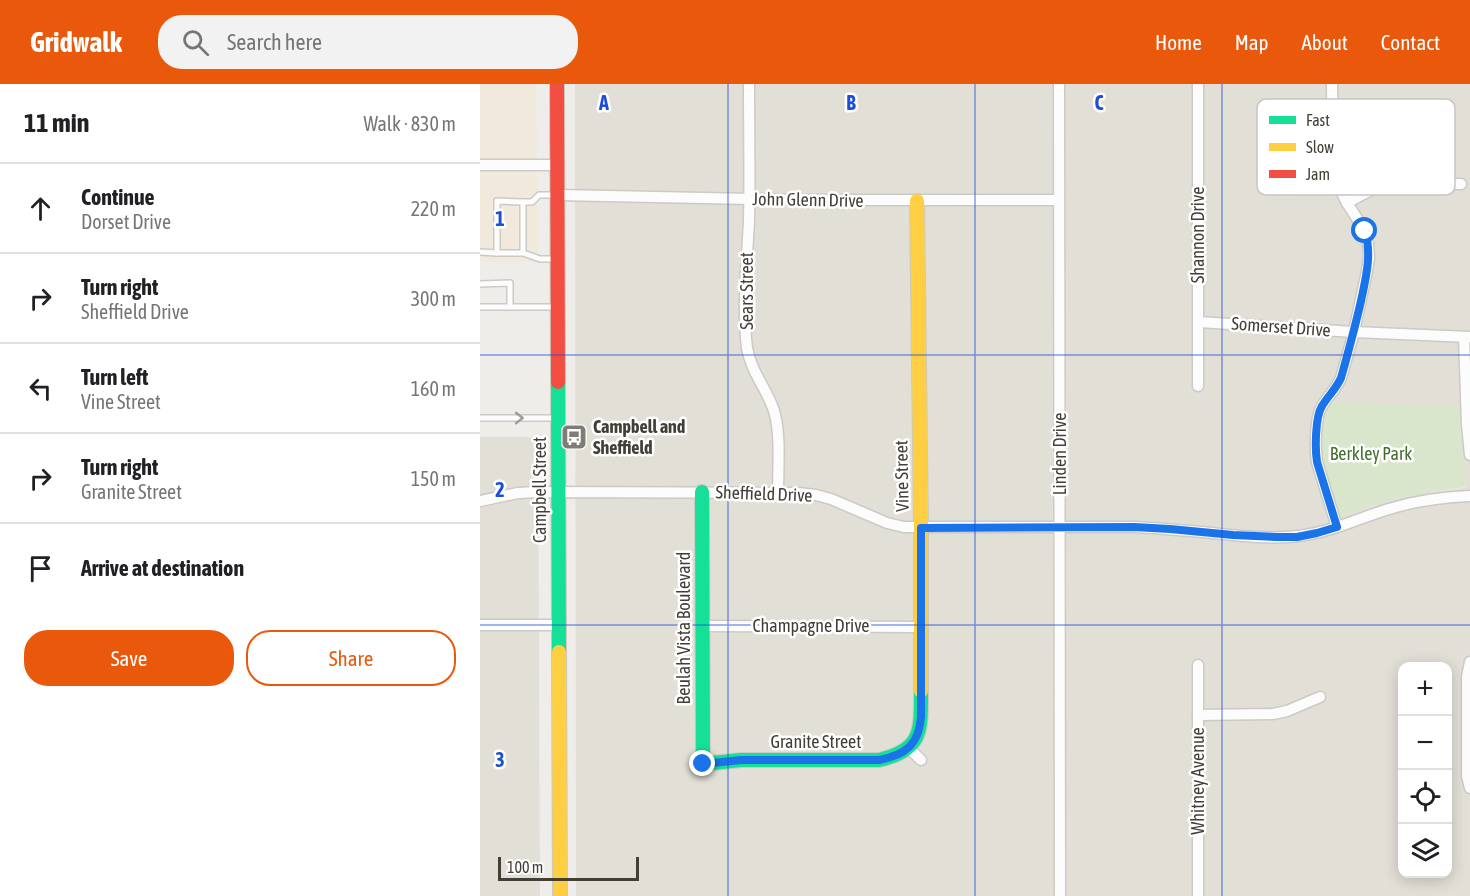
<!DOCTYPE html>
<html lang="en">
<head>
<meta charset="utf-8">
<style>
	:root { --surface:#fff; --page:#f2f2f2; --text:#202124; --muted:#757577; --line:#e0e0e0; --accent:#ea580c }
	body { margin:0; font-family:"Asap Condensed",sans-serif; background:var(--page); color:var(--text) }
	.controls { position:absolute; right:18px; bottom:18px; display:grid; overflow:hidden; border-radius:12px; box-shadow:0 3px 15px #0003 }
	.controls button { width:54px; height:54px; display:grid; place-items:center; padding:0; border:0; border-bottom:2px solid var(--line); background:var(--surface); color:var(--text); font:30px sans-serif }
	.scale { position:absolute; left:18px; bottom:15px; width:141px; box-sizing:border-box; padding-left:6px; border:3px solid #433e36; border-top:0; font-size:16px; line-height:21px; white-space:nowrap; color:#433e36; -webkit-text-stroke:4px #fff; paint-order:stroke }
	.stop { position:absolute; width:18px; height:18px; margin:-14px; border:4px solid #1a73e8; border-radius:50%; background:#fff }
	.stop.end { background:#1a73e8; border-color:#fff; box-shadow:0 2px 6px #0008 }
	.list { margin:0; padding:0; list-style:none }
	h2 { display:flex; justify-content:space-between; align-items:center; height:78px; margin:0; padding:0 24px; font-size:26px }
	h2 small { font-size:20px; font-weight:400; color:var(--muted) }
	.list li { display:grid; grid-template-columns:39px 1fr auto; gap:18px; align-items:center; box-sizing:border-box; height:90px; padding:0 24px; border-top:2px solid var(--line) }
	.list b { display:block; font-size:22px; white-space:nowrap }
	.list p { margin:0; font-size:20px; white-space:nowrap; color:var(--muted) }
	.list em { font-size:20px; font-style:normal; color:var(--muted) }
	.actions { display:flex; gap:12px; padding:18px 24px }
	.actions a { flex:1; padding:14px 0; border:2px solid var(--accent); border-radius:24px; text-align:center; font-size:21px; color:var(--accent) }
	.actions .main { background:var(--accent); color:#fff }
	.icon { flex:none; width:33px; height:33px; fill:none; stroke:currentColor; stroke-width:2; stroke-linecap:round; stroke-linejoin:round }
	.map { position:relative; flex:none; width:990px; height:812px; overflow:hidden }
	header { display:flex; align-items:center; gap:36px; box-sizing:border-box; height:84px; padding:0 30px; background:var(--accent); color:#fff }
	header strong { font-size:28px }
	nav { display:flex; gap:33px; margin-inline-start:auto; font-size:21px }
	.search { width:420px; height:54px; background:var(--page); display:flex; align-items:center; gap:15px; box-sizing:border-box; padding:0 21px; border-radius:24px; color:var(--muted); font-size:22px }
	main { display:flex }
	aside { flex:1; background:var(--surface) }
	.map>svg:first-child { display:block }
	.residential { fill:#e1dfd6; fill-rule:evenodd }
	.commercial { fill:#f0e9dc }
	.green { fill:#dae6cb }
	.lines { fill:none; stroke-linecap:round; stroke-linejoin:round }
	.lane-casing { stroke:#cccac6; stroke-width:8 }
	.street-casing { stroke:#cccac6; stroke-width:13 }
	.fast-casing { stroke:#cccac0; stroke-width:16 }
	.slow-casing { stroke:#cccac0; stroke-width:16 }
	.jam-casing { stroke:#cccac0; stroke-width:16 }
	.lane { stroke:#fcfcfc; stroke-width:5 }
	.street { stroke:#fcfcfc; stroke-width:10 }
	.fast { stroke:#16e098; stroke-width:14 }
	.slow { stroke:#ffcf43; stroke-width:14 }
	.jam { stroke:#f24e42; stroke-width:14 }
	.oneway { stroke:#a09d99 }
	.route { stroke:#1a73e8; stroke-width:8 }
	.grid { fill:none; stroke:#1d4ed8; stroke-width:1.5; stroke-opacity:0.55 }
	.labels { text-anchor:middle; stroke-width:5; stroke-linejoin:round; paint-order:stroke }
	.street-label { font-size:18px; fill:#433e36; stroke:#fff }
	.poi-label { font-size:18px; font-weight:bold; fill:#433e36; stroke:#fff; text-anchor:start }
	.park-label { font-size:18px; fill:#436e30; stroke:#fff }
	.key { fill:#fff; stroke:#c7c5c3; stroke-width:1.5 }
	.key-label { font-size:16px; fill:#433e36 }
	.grid-label { font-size:20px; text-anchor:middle; font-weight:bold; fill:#1d4ed8; stroke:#fff; stroke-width:5; stroke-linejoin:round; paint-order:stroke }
</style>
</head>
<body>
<header>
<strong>Gridwalk</strong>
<div class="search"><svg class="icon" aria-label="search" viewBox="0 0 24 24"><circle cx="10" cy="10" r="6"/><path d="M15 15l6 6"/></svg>Search here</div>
<nav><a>Home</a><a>Map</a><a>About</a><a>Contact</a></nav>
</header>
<main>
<aside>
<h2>11 min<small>Walk · 830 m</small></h2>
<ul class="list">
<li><svg class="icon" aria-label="ahead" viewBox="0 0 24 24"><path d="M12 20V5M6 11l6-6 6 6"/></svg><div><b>Continue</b><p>Dorset Drive</p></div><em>220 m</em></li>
<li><svg class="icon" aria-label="right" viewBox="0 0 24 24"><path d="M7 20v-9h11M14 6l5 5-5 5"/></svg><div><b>Turn right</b><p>Sheffield Drive</p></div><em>300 m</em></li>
<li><svg class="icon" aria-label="left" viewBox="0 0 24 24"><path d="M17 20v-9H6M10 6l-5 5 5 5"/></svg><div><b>Turn left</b><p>Vine Street</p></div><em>160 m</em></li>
<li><svg class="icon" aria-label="right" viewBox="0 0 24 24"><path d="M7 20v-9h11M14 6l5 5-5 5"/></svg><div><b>Turn right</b><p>Granite Street</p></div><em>150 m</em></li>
<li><svg class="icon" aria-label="arrive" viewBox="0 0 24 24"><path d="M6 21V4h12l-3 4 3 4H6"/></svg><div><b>Arrive at destination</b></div></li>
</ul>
<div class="actions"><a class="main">Save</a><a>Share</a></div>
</aside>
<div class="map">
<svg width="990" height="812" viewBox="0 0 990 812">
	<rect width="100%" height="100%" fill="#eeede9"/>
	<!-- residential -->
	<g class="residential">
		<path d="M 95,0 L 990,0 L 990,812 L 96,812 ZM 979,322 L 986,404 L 941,409 L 916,415 L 857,433 ZM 922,582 L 968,582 L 968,790 L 922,790 Z"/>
		<path d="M 0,353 L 58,353 L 60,812 L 0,812 Z"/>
	</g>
	<!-- commercial -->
	<path class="commercial" d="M 0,0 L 56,0 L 58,178 L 0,178 Z"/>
	<!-- green -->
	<path class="green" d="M 849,319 L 979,322 L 986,403 L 942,409 L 916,415 L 857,433 C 852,416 844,396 841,379 C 838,359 841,338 849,319 Z"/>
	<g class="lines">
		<!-- lane casing -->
		<g class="lane-casing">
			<g id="lane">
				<path d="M 43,118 L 52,118 L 59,111 L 74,111"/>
				<path d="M 0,168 L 17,169"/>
				<path d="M 43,169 L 43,118 L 17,117 L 17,169 L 43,169 L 60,175 L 76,175"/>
				<path d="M 0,200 L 30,199 L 30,222"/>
				<path d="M 0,223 L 76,223"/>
				<path d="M 0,334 L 76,334"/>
			</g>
		</g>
		<!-- street casing -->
		<g class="street-casing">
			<g id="street">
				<path d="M 269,0 C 269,46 270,91 269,137 C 267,177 262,224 267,264 C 271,288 287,305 294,327 C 301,350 298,384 298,408"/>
				<path d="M 579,0 L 580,812"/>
				<path d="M 718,0 L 718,302"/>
				<path d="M 852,0 L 853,91 L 867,119 L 885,147 L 888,160 L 889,173 L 887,187 L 874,248 L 861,294 C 856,305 848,312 842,322 C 835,333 835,365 837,378 L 857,443"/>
				<path d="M 0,81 L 77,81"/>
				<path d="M 78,111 L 322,116 L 579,116"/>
				<path d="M 867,119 C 878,113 889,106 901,102 C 924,95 956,99 981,100"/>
				<path d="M 719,238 L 874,248 L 990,253"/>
				<path d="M 984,253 L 987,340 L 990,371"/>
				<path d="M 0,417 L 38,409 L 57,408 L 318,409 L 336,411 L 351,415 L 407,439 L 424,443 L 654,443 C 677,444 699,446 722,448 C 753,451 786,456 818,452 C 849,449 879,434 909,425 C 935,417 963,413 990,412"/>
				<path d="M 0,541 L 78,541"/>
				<path d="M 223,542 L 440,543"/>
				<path d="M 990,578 L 987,593 L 987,692 L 990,704"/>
				<path d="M 718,581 L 718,812"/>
				<path d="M 718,631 L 793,630 L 807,627 L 840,613"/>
				<path d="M 429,664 L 441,676"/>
			</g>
		</g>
		<!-- fast casing -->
		<g class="fast-casing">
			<g id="fast">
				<path d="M 78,298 L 79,568"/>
				<path d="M 222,408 L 223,680 L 261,676 L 399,676 C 443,666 441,646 441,607"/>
			</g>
		</g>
		<!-- slow casing -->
		<g class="slow-casing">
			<g id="slow">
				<path d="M 437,117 L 441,444 L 441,607"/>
				<path d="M 79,568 L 80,812"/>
			</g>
		</g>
		<!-- jam casing -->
		<g class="jam-casing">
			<path id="jam" d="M 77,0 L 78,298"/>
		</g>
		<!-- lane -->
		<use href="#lane" class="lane"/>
		<!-- street -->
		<use href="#street" class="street"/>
		<!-- fast -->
		<use href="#fast" class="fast"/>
		<!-- slow -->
		<use href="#slow" class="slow"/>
		<!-- jam -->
		<use href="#jam" class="jam"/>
	</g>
	<!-- one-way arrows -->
	<defs><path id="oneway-chevron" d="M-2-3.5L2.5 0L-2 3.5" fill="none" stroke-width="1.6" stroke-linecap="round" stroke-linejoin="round" transform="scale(1.5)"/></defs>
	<use class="oneway" href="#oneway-chevron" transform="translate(39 334)"/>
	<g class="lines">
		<!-- route -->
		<path class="route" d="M 223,680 L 261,676 L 399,676 C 425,671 439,661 441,633 L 441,444 L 654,443 L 690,445 L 753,451 L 796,453 L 817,453 L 837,449 L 857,443 L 837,378 C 835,365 835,333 842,322 C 848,312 856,305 861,294 C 868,269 875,243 881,217 C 886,193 892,171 885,147"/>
	</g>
	<!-- grid -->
	<path class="grid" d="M 248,0 L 248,812M 495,0 L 495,812M 742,0 L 742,812M 0,271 L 990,271M 0,541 L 990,541"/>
	<!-- icons -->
	<defs>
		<g id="bus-square" transform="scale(1.35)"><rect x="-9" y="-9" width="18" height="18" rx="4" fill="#7f7b75" stroke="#fff"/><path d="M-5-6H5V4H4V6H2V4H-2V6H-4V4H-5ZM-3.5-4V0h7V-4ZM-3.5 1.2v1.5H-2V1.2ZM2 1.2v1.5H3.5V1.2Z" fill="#fff"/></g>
	</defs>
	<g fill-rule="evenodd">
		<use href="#bus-square" x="94" y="353"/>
	</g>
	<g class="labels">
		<!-- street labels -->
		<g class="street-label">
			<text transform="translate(328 116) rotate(1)" y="6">John Glenn Drive</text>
			<text transform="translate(718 151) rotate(-90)" y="6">Shannon Drive</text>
			<text transform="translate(267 207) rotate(-90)" y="6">Sears Street</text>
			<text transform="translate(801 243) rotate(4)" y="6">Somerset Drive</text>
			<text transform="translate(580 370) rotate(-90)" y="6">Linden Drive</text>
			<text transform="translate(422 392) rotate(-91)" y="6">Vine Street</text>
			<text transform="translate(60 406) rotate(-90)" y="6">Campbell Street</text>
			<text transform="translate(284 410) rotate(2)" y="6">Sheffield Drive</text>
			<text x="331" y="548">Champagne Drive</text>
			<text transform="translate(204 544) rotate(-90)" y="6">Beulah Vista Boulevard</text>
			<text x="336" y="664">Granite Street</text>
			<text transform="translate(718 697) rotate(-90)" y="6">Whitney Avenue</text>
		</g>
		<!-- poi labels -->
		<g class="poi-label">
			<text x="113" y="349">Campbell and<tspan x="113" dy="21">Sheffield</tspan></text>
		</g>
		<!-- park labels -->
		<g class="park-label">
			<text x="891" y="376">Berkley Park</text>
		</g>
	</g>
	<!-- legend -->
	<rect x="777" y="15" width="198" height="96" rx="9" class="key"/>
	<rect x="789" y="32" width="27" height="8" fill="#16e098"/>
	<rect x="789" y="59" width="27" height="8" fill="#ffcf43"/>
	<rect x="789" y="86" width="27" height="8" fill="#f24e42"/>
	<g class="key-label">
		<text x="826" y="42">Fast</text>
		<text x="826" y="69">Slow</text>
		<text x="826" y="96">Jam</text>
	</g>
	<g class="grid-label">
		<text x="124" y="26">A</text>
		<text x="371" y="26">B</text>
		<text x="619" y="26">C</text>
		<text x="20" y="142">1</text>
		<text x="20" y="413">2</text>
		<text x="20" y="683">3</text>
	</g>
</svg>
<div class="controls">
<button>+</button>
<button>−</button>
<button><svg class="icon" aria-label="locate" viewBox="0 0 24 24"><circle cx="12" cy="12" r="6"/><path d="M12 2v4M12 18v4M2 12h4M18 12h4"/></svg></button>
<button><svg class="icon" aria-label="layers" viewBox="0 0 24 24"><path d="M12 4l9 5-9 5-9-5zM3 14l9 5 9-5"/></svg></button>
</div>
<div class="scale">100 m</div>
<div class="stop" style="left:885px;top:147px"></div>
<div class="stop end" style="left:223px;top:680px"></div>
</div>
</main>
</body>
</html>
